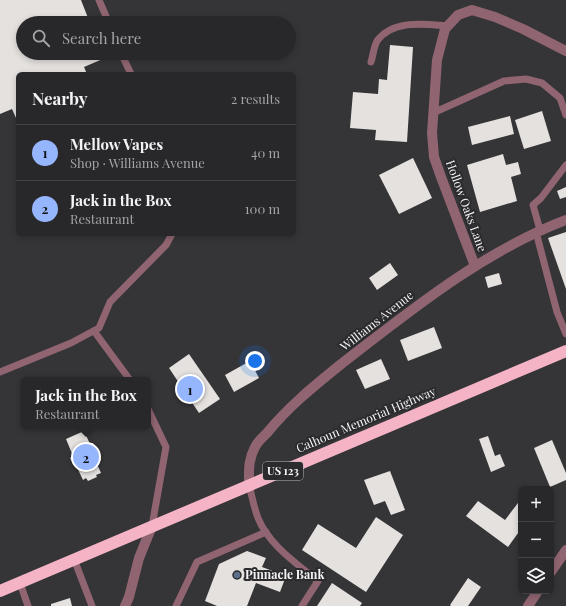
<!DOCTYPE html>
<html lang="en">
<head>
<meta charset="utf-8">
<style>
	:root { --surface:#282729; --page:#302f31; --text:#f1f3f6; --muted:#a5a5a8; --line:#444446; --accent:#95b6fd }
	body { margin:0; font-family:"Playfair Display",serif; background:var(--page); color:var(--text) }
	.controls { position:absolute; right:12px; bottom:12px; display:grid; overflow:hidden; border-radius:6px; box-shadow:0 2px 6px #0003 }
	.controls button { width:36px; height:36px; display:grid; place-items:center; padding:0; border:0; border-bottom:1px solid var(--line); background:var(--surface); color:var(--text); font:20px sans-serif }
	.you { position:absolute; left:255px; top:361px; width:14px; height:14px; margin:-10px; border:3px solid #fff; border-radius:50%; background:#1a73e8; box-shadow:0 0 0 6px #1a73e833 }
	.badge { display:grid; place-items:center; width:26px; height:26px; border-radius:50%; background:var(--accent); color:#111; font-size:13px; font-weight:700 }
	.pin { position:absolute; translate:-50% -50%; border:2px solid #fff; box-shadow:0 1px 4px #0006 }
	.popup { position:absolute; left:21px; top:377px; width:130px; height:52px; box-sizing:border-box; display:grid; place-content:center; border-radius:6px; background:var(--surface); filter:drop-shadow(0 1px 3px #0005); font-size:13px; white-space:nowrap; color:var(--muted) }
	.popup b { font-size:15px; color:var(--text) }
	.popup::after { content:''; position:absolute; left:50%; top:100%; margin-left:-8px; border:8px solid transparent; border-top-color:var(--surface) }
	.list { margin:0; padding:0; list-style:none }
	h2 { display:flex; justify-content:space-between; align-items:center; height:52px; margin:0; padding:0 16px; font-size:17px }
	h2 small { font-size:13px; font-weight:400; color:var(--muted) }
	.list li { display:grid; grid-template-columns:26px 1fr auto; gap:12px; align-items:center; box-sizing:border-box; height:56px; padding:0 16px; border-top:1px solid var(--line) }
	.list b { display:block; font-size:15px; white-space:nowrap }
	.list p { margin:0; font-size:13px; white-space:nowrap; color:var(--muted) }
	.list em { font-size:13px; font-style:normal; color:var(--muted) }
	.icon { flex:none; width:22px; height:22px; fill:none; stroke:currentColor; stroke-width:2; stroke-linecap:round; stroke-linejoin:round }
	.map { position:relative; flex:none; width:566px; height:606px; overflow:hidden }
	.search { position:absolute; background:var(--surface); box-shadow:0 2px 6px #0003; left:16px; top:16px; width:280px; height:44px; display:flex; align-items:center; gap:10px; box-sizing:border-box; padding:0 14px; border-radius:22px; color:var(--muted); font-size:15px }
	.panel { position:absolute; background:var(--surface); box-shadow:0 2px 6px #0003; left:16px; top:72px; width:280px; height:164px; border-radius:6px }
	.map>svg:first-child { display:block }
	.building { fill:#e4e1df }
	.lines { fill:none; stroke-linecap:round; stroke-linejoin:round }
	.lane { stroke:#906571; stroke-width:7 }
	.street { stroke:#906571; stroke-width:10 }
	.highway { stroke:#f4b4c6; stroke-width:12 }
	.service-dot { fill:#5c6f8a; stroke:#2b2a2d; stroke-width:1.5 }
	.labels { text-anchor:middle; stroke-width:4; stroke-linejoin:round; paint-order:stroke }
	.shield { fill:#2b2a2d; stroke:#b8b7ba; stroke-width:1 }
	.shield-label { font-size:11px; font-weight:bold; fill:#f4f4f6 }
	.street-label { font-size:12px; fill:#f4f4f6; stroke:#2b2a2d }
	.poi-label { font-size:12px; font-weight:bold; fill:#f4f4f6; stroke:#2b2a2d; text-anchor:start }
</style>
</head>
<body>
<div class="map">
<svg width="566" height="606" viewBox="0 0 566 606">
	<rect width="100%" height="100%" fill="#353437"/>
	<!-- building -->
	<g class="building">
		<path d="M 0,0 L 81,0 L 90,23 L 23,23 L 23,53 L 103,53 L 105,58 L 84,67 L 87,74 L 18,74 L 18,117 L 16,118 L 12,109 L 0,114 Z"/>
		<path d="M 390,45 L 413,47 L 407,142 L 375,140 L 376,130 L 350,128 L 353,92 L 378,94 L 379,79 L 387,80 Z"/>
		<path d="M 542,111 L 551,141 L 524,149 L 515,120 Z"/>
		<path d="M 510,116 L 514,134 L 472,145 L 468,127 Z"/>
		<path d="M 503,154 L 506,165 L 518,162 L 521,174 L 511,177 L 517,201 L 480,212 L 467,165 Z"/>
		<path d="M 413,158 L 432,198 L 399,214 L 379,175 Z"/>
		<path d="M 566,187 L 566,197 L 560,199 L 557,191 Z"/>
		<path d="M 566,232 L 566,289 L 548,238 Z"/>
		<path d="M 390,263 L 398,275 L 377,290 L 369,278 Z"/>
		<path d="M 499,273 L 502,284 L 488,288 L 485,277 Z"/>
		<path d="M 434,327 L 442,348 L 408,361 L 400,340 Z"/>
		<path d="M 189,354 L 220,399 L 199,413 L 169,368 Z"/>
		<path d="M 381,359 L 390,379 L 365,389 L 356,370 Z"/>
		<path d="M 250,361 L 259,378 L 234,392 L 225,375 Z"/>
		<path d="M 84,431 L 90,444 L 93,443 L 101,460 L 96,462 L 101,473 L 96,475 L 97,477 L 88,481 L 86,478 L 83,480 L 75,463 L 73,464 L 70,458 L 73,456 L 66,439 Z"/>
		<path d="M 488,436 L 495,456 L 500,454 L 505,466 L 491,472 L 479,439 Z"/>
		<path d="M 552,440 L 566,473 L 566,480 L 550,487 L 534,448 Z"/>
		<path d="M 390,471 L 405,510 L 391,515 L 385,501 L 374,505 L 364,480 Z"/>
		<path d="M 521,499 L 521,529 L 508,547 L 466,516 L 478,501 L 505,520 Z"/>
		<path d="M 376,517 L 403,535 L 366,592 L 302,550 L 318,524 L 356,548 Z"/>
		<path d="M 247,551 L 266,558 L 262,567 L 286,576 L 280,592 L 256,583 L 247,606 L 217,606 L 205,601 L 219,564 Z"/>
		<path d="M 468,578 L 481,587 L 468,606 L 451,606 L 450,605 Z"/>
		<path d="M 332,583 L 362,603 L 360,606 L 317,606 Z"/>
		<path d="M 70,598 L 72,606 L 51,606 L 51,604 Z"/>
	</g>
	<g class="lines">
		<!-- lane -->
		<g class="lane">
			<path d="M 99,0 L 109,23"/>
			<path d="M 121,53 L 131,74"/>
			<path d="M 371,62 C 373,56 374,46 377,41 C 393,19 425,24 448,26"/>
			<path d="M 433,113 L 504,81 L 526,79 L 542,83 L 560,98 L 566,115"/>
			<path d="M 540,230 L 533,205 L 541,198 L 566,165"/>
			<path d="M 536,232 L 557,312 L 566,334"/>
			<path d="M 94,331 L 130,380"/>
			<path d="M 0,372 L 71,343 L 99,328 L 110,302 L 166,245 L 172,234"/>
			<path d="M 148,409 L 166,447 L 152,526"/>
			<path d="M 249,485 C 252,496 254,508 258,518 C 269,545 296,563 318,581 L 302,606"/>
			<path d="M 74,559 L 92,606"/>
			<path d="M 20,583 L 28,606"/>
			<path d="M 176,606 L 197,562 L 266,532"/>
		</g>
		<!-- street -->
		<g class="street">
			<path d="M 475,266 L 441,177 L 434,157 L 432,133 L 437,60 L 445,29 L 458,15 L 472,10 L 495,17 L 523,29 L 566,51"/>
			<path d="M 249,485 C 249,470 248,460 255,447 C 258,441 263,437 267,433 C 288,407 314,386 340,365 C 411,310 482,252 566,220"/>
			<path d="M 551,572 L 566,550"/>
			<path d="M 125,606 L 129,597 L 139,558 L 152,526"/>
			<path d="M 528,606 L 538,591"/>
		</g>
		<!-- highway -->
		<path class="highway" d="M 0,591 L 566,351"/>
	</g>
	<!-- markers -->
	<circle class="service-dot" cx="237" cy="575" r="4"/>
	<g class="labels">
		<!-- shield labels -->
		<rect class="shield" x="263" y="462" width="40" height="18" rx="3"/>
		<g class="shield-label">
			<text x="283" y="475">US 123</text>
		</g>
		<!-- street labels -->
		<g class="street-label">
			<text transform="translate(466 206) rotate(70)" y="4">Hollow Oaks Lane</text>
			<text transform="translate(377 321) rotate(-38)" y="4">Williams Avenue</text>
			<text transform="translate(366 420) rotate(-23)" y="4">Calhoun Memorial Highway</text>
		</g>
		<!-- poi labels -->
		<g class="poi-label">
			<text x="245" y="579">Pinnacle Bank</text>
		</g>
	</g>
</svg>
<div class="controls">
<button>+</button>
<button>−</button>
<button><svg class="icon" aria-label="layers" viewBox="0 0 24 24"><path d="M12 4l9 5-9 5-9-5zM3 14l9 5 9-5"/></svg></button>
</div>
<div class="you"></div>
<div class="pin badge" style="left:190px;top:389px">1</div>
<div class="pin badge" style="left:86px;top:457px">2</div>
<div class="popup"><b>Jack in the Box</b>Restaurant</div>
<div class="search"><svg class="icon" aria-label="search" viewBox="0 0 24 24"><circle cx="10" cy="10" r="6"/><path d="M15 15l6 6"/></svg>Search here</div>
<section class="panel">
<h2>Nearby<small>2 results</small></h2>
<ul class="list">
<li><span class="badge">1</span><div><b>Mellow Vapes</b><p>Shop · Williams Avenue</p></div><em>40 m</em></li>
<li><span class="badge">2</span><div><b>Jack in the Box</b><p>Restaurant</p></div><em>100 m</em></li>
</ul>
</section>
</div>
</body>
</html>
